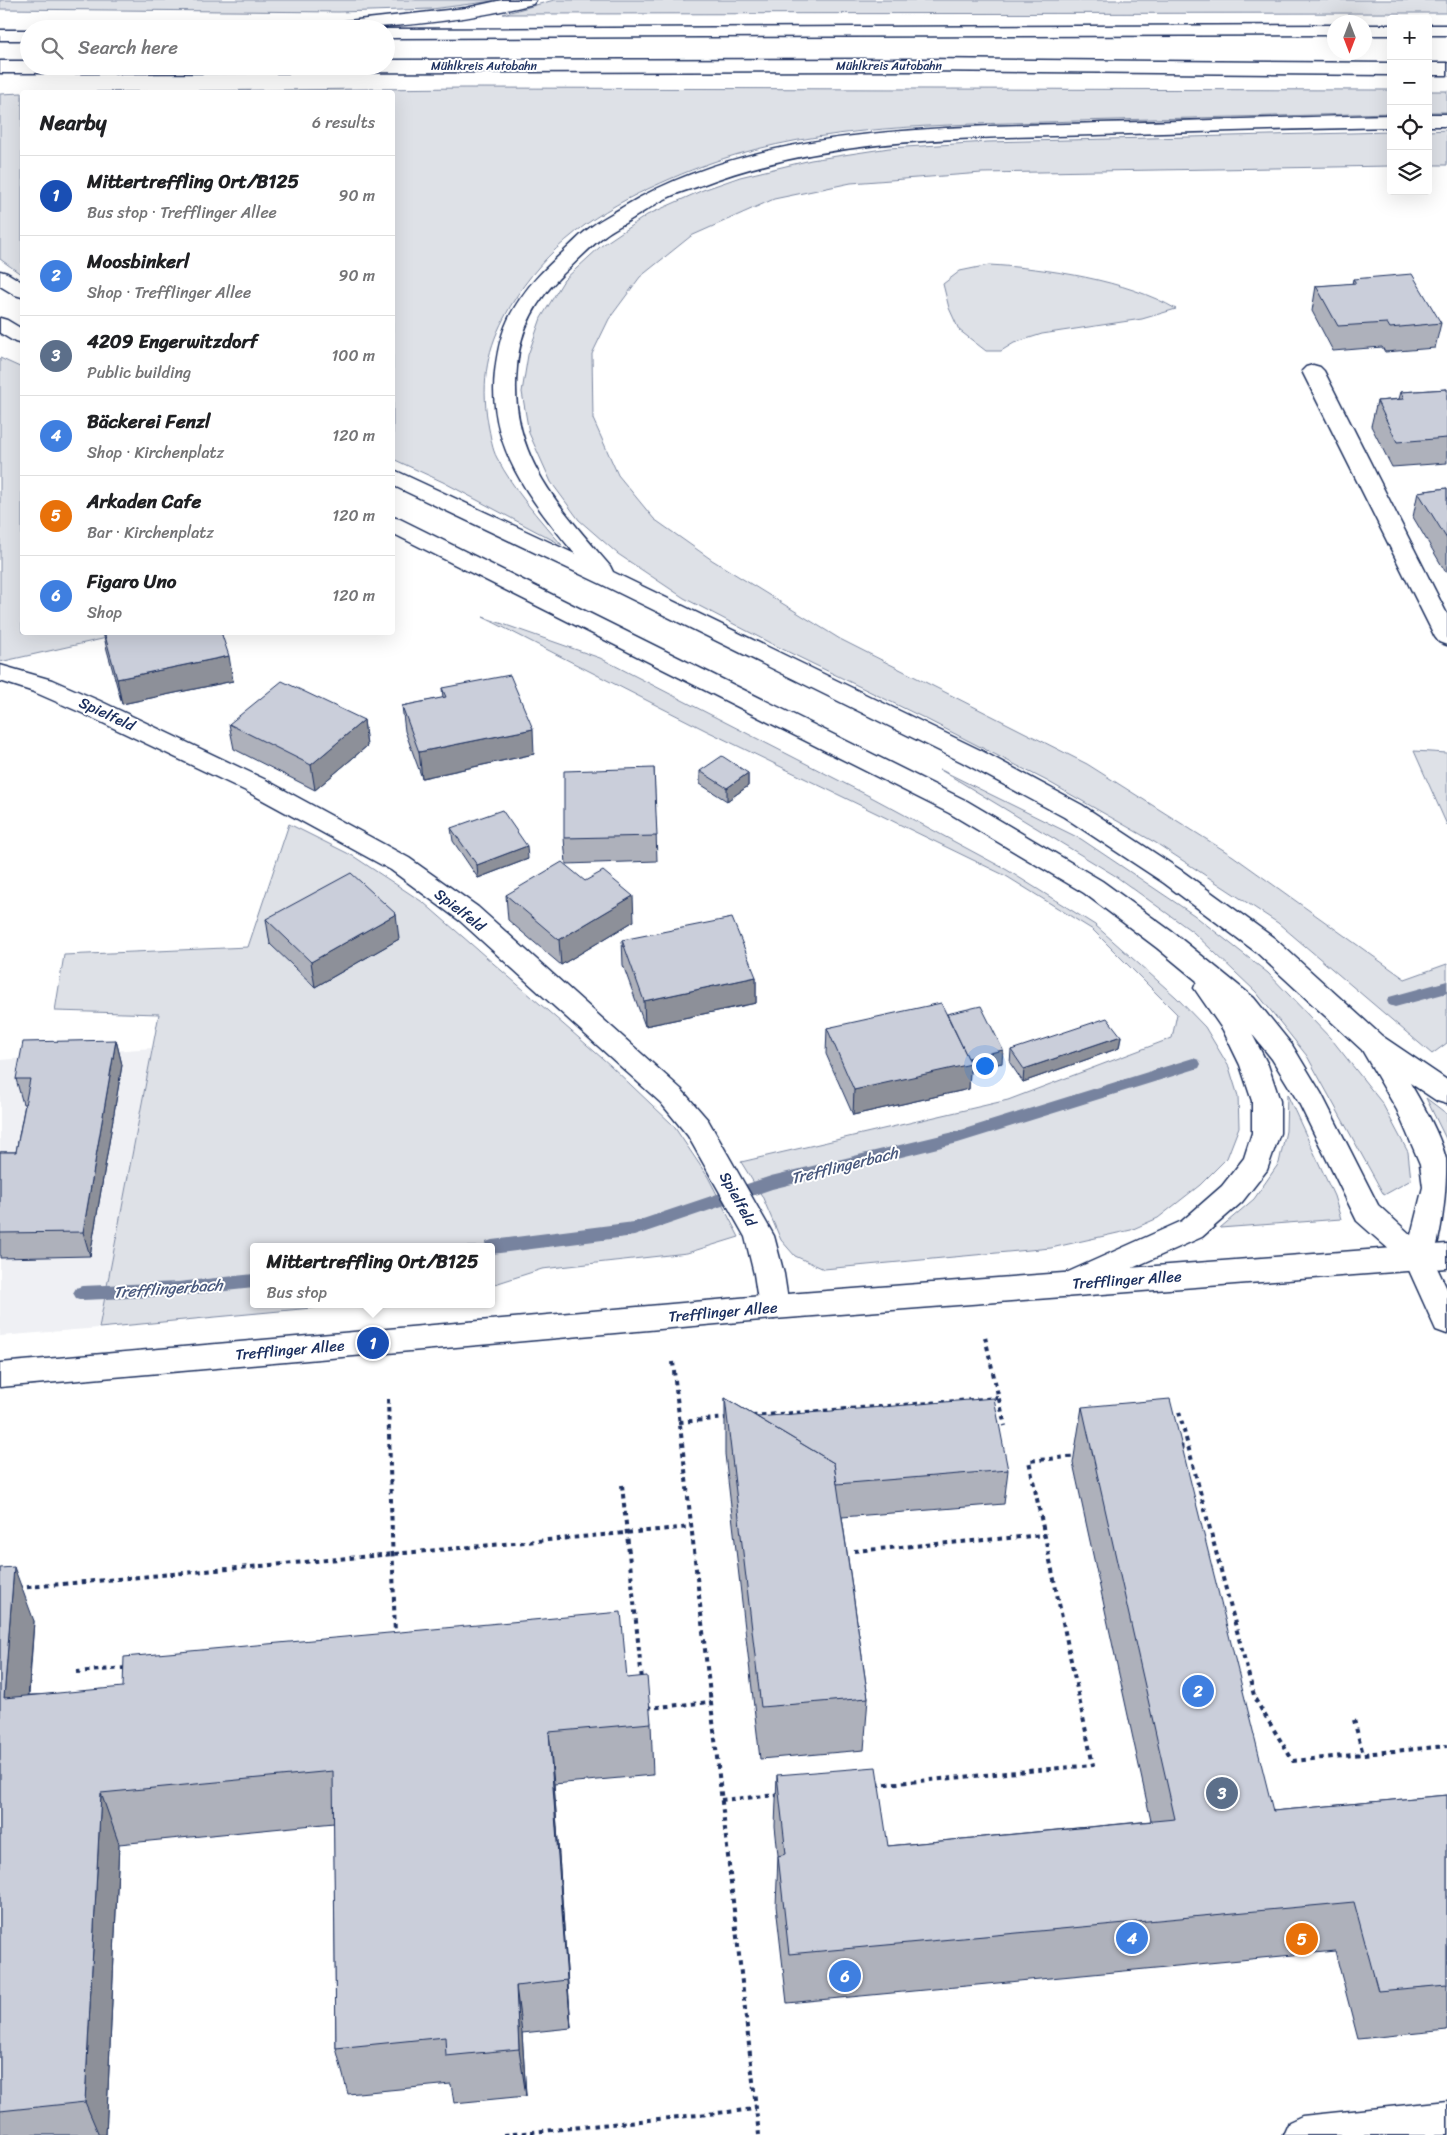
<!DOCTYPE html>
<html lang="en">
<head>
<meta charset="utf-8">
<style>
	:root { --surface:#fff; --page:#f6f6f6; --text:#202124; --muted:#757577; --line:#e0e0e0; --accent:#111827 }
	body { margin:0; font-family:Sriracha,sans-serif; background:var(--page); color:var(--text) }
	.controls { position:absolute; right:15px; top:15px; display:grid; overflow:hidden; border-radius:5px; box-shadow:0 5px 20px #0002 }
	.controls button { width:45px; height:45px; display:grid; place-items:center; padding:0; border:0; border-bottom:1px solid var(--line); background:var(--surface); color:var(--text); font:25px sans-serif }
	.compass { position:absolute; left:1327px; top:15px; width:45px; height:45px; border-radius:50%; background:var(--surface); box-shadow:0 5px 20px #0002; rotate:180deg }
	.you { position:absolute; left:984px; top:1065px; width:18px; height:18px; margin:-12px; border:4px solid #fff; border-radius:50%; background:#1a73e8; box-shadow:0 0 0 8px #1a73e833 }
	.badge { display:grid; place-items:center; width:32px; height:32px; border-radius:50%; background:var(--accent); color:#fff; font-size:16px; font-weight:700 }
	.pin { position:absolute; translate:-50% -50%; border:2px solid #fff; box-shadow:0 1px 5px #0006 }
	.popup { position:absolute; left:250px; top:1243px; width:245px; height:65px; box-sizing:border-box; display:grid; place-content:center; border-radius:5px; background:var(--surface); filter:drop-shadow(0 1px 4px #0005); font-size:16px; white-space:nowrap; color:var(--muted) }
	.popup b { font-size:19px; color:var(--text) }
	.popup::after { content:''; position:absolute; left:50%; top:100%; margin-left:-10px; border:10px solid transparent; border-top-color:var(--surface) }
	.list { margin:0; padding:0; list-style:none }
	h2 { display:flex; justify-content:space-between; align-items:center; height:65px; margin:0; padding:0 20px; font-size:21px }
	h2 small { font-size:16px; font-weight:400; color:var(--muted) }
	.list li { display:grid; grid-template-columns:32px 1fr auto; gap:15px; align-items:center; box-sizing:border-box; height:80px; padding:0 20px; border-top:1px solid var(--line) }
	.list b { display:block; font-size:19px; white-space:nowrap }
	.list p { margin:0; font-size:16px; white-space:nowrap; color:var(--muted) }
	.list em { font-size:16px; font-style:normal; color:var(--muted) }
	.icon { flex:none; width:28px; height:28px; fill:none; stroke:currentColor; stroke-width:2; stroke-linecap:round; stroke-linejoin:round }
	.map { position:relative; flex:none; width:1447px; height:2135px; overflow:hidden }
	.search { position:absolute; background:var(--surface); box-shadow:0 5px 20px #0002; left:20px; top:20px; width:375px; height:55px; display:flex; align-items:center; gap:12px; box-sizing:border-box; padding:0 18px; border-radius:28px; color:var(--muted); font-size:19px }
	.panel { position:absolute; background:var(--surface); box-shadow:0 5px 20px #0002; left:20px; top:90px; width:375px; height:545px; border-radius:5px }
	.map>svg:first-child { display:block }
	.built { fill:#eff0f4 }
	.green { fill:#dee1e7; stroke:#7c88a2 }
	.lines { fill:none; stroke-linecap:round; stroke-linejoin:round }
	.stream { fill:#77839f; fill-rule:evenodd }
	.minor-casing { stroke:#1b2f5e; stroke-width:3 }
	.major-casing { stroke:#1b2f5e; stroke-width:3 }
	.highway-casing { stroke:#1b2f5e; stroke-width:3 }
	.path { stroke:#1b2f5e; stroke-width:4; stroke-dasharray:4.5 4.5; stroke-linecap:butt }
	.minor { fill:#fff; fill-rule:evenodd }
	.major { fill:#fff; fill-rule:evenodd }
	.highway { fill:#fff; fill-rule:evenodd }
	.wall { fill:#aeb1bb; stroke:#1b2f5e }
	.shaded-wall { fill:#8d9099; stroke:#1b2f5e }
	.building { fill:#caceda; stroke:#1b2f5e }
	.labels { text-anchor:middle; stroke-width:4; stroke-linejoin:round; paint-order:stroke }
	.far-street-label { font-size:12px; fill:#1b2f5e; stroke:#fff }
	.street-label { font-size:15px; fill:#1b2f5e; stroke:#fff }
	.water-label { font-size:16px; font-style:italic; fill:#49597e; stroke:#fff }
</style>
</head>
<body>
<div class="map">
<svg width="1447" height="2135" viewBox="0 0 1447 2135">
	<rect width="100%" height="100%" fill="#fff"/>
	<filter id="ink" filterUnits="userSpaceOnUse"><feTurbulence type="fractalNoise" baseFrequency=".02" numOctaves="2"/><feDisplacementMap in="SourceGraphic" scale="10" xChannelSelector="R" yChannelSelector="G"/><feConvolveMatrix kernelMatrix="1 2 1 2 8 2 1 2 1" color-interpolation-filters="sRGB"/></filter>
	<g filter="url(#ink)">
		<!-- built -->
		<path class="built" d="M 152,1048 L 99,1328 L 0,1336 L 0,1060 Z"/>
		<!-- green -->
		<g class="green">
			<path d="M 0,0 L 501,0 L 432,9 L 339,12 L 0,9 Z"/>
			<path d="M 554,0 L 1447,0 L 1447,13 L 503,14 Z"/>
			<path d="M 464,88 L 1391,90 L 1391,113 C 1286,116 1181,118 1077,121 C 963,125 844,123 735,155 C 705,164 678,175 650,188 C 588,216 536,256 504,318 C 485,354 481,388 489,429 C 491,438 492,449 497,458 C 514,490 537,517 562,545 L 443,482 L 393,459 L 392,92 L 92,92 Z"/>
			<rect x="1428" y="91" width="19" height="21"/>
			<path d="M 22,93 L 22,275 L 0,259 L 0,94 Z"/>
			<path d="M 1447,130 L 1447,165 L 1428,165 L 1428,131 Z"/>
			<path d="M 1391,132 L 1391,166 L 982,173 L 851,183 L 774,199 L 691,236 L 640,277 L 609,319 L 592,354 L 593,419 L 618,475 L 654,519 L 712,560 L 840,639 L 1087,764 L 1233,856 L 1405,979 L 1447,964 L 1447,1043 L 1432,1054 L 1278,923 L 1156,843 L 1047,781 L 922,717 L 772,644 L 684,598 L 618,554 L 579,520 L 551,482 L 529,433 L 522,392 L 528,355 L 541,318 L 564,280 L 601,246 L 647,215 L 703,190 L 740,177 L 811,160 L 889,148 L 988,142 Z"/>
			<path d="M 989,265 C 1046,268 1127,280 1176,309 L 1142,319 L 1042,334 L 1014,343 L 1001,351 L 986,351 L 959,330 L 949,308 L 943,284 L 960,271 Z"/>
			<path d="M 0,358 L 22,368 L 22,632 L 129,633 L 0,662 Z"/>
			<path d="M 483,617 L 600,658 L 873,798 L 1007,870 L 1095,925 L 1176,997 L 1205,1027 L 1229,1067 L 1238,1096 L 1239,1127 L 1227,1158 L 1200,1185 L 1158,1218 L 1131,1230 L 1051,1248 L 824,1269 L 795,1256 L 781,1240 L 762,1196 L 741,1162 L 1008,1100 L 1172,1038 L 1177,1014 L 1093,930 L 1006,876 L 705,730 Z"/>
			<path d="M 1414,751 L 1447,753 L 1447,825 Z"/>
			<path d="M 939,769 L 1081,839 L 1194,915 L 1268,973 L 1333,1041 L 1382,1103 L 1408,1152 L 1411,1180 L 1384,1195 L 1307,1056 L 1256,992 L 1193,932 L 1114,875 Z"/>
			<path d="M 289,824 L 353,856 L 424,903 L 610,1065 L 673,1125 L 708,1177 L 739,1237 L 687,1253 L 542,1269 L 492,1285 L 492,1247 L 254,1247 L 254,1304 L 354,1304 L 99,1328 L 159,1014 L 55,1011 L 64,955 L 248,947 Z"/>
			<path d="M 1287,1094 L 1334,1196 L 1341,1219 L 1220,1228 L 1254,1199 L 1279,1163 L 1286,1131 Z"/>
			<path d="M 1426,1098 L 1447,1114 L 1447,1141 Z"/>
		</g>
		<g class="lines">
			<!-- stream -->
			<g class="stream">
				<path d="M 1447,981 L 1447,993 L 1395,1007 L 1389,1005 L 1387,1001 L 1389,997 Z"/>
				<path d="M 1193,1058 L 1199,1060 L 1201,1064 L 1199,1068 L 958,1143 L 772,1189 L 634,1236 L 492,1254 L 492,1247 L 484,1247 L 486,1242 L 492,1240 L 634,1222 L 771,1176 L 958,1131 Z"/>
				<path d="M 254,1274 L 254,1288 L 178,1296 L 82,1300 L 76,1298 L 73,1293 L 76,1288 L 82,1286 L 178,1282 Z"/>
			</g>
			<!-- minor casing -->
			<g class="minor-casing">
				<g id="minor">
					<path d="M 1313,365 L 1320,367 L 1324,371 L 1447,614 L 1447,645 L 1439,642 L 1435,637 L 1302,371 L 1306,367 Z"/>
					<path d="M 0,665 L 52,680 L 100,701 L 264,779 L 409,858 L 478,907 L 681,1089 L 708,1120 L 774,1236 L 784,1274 L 789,1307 L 784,1315 L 774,1319 L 764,1315 L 759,1307 L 754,1274 L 745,1237 L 688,1136 L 661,1103 L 460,921 L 391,870 L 246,791 L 82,713 L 34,692 L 0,681 Z"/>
					<path d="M 1419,1247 L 1429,1251 L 1447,1289 L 1447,1334 L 1436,1330 L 1404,1259 L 1409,1251 Z"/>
					<path d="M 1447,2101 L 1447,2135 L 1283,2135 L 1289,2122 L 1302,2116 Z"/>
				</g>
			</g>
			<!-- major casing -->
			<g class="major-casing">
				<path id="major" d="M 1447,1244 L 1447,1268 L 774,1319 L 0,1387 L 0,1363 L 774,1295 Z"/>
			</g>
			<!-- highway casing -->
			<g class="highway-casing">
				<g id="highway">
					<path d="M 502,0 L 536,0 L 533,4 C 460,22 387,29 312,29 L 315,25 L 321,24 L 466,8 Z"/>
					<path d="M 1334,25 L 1334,35 L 386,38 L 386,29 L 381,29 Z"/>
					<rect x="1364" y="25" width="27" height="10"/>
					<rect x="1428" y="25" width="19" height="10"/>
					<rect x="0" y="30" width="29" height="10"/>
					<path d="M 921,59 L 1391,63 L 1391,75 L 921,71 L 0,73 L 0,61 L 29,61 L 29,66 L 386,66 L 386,60 Z"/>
					<rect x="1428" y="63" width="19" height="12"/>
					<rect x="1428" y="114" width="19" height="12"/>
					<path d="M 1391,115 L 1391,127 C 1293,129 1194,132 1096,135 C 963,138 825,137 699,186 C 688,190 676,193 665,199 C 655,204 645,211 635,217 C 624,224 613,229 604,236 C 590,247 577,261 564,273 C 536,300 520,328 517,367 C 508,454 557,504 610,566 L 613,572 L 980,750 L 1082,805 L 1182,871 L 1274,938 L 1382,1036 L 1447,1080 L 1447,1104 L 1437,1101 L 1410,1083 C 1424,1107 1439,1132 1446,1159 C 1447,1186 1442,1243 1429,1267 L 1419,1271 L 1409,1267 L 1357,1221 L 1299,1103 L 1272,1059 L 1252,1034 L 1268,1065 L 1280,1101 L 1280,1133 L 1267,1170 L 1242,1202 L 1202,1237 L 1067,1297 L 1057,1293 L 1052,1285 L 1057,1277 L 1182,1221 L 1222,1186 L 1244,1158 L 1252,1133 L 1252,1101 L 1240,1065 L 1223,1030 L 1194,988 L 1197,981 L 1157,948 L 1084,893 L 949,813 L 392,533 L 392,517 L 400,519 L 967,801 L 1102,881 L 1175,934 L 1254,998 L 1292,1045 L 1321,1093 L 1378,1205 L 1411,1235 L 1423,1187 L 1420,1164 L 1397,1110 L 1362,1050 L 1256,952 L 1164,883 L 1064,817 L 962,762 L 601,584 L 392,485 L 392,469 L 575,554 C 530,500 487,446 495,372 C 498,344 504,322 520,299 C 532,281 546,268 561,254 C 570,246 578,237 587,230 C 598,221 612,214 623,207 C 762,124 944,128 1100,123 C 1197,121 1294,117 1391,115 Z"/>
					<path d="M 0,271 L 7,273 L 22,282 L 22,297 L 15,295 L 0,286 Z"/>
					<path d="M 0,318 L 7,320 L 22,329 L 22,344 L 15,342 L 0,333 Z"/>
				</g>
			</g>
			<!-- path -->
			<g class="path">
				<path d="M 985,1337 L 1005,1426"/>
				<path d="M 673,1362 L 759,2135"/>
				<path d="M 388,1399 L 395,1636"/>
				<path d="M 1179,1412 L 1255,1699 L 1293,1761 L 1363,1754"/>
				<path d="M 752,1416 L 998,1398"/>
				<path d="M 679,1422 L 728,1418"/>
				<path d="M 1179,1447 L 1188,1446"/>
				<path d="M 622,1485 L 642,1680"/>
				<path d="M 854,1551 L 1045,1535"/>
				<path d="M 18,1588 L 691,1527"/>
				<path d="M 76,1672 L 126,1668"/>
				<path d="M 647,1708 L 711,1702"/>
				<path d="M 1354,1720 L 1363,1754 L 1447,1746"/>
				<path d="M 876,1785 L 1093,1765 L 1029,1461 L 1078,1456"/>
				<path d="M 721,1800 L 778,1795"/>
				<path d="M 504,2135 L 756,2109"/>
			</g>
			<!-- minor -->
			<use href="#minor" class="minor"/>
			<!-- major -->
			<use href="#major" class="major"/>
			<!-- highway -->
			<use href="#highway" class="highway"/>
		</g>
		<!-- wall -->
		<g class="wall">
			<path d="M 1353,279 L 1441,323 L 1435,348 L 1385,352 L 1382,347 L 1333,351 L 1312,311 L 1316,286 L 1352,284 Z"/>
			<path d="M 1447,389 L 1447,463 L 1392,467 L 1371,426 L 1377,401 L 1399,399 L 1401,392 Z"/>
			<path d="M 1447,488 L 1447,572 L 1445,571 L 1413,517 L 1418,492 Z"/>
			<path d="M 103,632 L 221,632 L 233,681 L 122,704 L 107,650 Z"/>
			<path d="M 442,688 L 534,754 L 422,778 L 405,731 L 402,706 L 443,698 Z"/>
			<path d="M 364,720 L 367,746 L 315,790 L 234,749 L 229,724 Z"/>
			<path d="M 654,768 L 657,861 L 566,864 L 564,838 Z"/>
			<path d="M 700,771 L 748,773 L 748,786 L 727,801 L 700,784 Z"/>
			<path d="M 451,828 L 528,859 L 478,878 L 453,841 Z"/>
			<path d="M 585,881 L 634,921 L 561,965 L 508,920 L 506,895 Z"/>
			<path d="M 266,919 L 399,939 L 315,987 L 270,944 Z"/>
			<path d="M 622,940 L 756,977 L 756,1003 L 645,1026 L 623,965 Z"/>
			<path d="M 947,1014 L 1002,1063 L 970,1070 L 969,1089 L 853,1115 L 826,1054 L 827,1028 Z"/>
			<path d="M 1121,1036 L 1119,1048 L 1023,1082 L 1010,1063 L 1011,1050 Z"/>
			<path d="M 116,1040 L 122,1065 L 90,1256 L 0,1258 L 0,1152 L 16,1152 L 25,1104 L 23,1104 L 16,1079 Z"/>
			<path d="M 725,1398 L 757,1417 L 1008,1470 L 1004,1504 L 842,1517 L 868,1698 L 864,1750 L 760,1759 L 725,1454 Z"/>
			<path d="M 1082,1407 L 1273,1811 L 1447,1795 L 1447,2030 L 1358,2039 L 1335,1951 L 787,2003 L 776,1906 L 778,1856 L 778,1855 L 775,1826 L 777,1775 L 888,1846 L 1151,1821 L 1073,1463 Z"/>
			<path d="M 0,1568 L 34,1621 L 29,1695 L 627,1678 L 651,1723 L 653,1775 L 554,1784 L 571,2028 L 522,2033 L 526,2096 L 454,2103 L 451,2084 L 348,2094 L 336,2048 L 334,1823 L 119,1844 L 106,2135 L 0,2135 Z"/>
		</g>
		<!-- shaded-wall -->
		<g class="shaded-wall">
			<path d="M 229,656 L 233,681 L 122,704 L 117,679 Z"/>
			<path d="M 364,720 L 367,746 L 315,790 L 311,765 Z"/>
			<path d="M 533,729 L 534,754 L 422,778 L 419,752 Z"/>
			<path d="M 748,773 L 748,786 L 727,801 L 727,788 Z"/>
			<path d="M 527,846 L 528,859 L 478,878 L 477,865 Z"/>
			<path d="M 633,896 L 634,921 L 561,965 L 559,940 Z"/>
			<path d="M 396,914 L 399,939 L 315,987 L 311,962 Z"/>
			<path d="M 756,977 L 756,1003 L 645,1026 L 644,1001 Z"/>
			<path d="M 1121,1036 L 1119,1048 L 1023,1082 L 1024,1069 Z"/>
			<path d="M 116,1040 L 122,1065 L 90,1256 L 83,1232 Z"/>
			<path d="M 1003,1050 L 1002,1063 L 970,1070 L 969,1089 L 853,1115 L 854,1090 L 961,1059 Z"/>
			<path d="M 14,1567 L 34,1621 L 24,1750 L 4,1698 Z"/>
			<path d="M 549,1732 L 554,1784 L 571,2028 L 567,1980 Z"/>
			<path d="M 101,1793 L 119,1844 L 106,2135 L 99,2135 L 85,2102 Z"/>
			<path d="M 516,1986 L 522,2033 L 526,2096 L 519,2049 Z"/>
		</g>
		<!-- building -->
		<g class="building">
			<path d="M 1412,274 L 1441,323 L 1390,328 L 1387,323 L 1338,326 L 1316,286 L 1356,283 L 1353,279 Z"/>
			<path d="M 1447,389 L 1447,438 L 1397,442 L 1377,401 L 1404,399 L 1401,392 Z"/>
			<path d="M 1447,488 L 1447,539 L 1418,492 Z"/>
			<path d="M 104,632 L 221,632 L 229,656 L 117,679 Z"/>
			<path d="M 510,675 L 533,729 L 419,752 L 402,706 L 446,697 L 442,688 Z"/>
			<path d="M 282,681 L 364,720 L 311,765 L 229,724 Z"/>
			<path d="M 722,756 L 748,773 L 727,788 L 700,771 Z"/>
			<path d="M 654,768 L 657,836 L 564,838 L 564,771 Z"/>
			<path d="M 502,810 L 527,846 L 477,865 L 451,828 Z"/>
			<path d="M 562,862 L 585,881 L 603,871 L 633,896 L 559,940 L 506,895 Z"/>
			<path d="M 351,873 L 396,914 L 311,962 L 266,919 Z"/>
			<path d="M 732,918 L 756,977 L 644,1001 L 622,940 Z"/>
			<path d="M 941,1003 L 971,1064 L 854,1090 L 827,1028 Z"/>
			<path d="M 981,1006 L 1003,1050 L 968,1058 L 947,1014 Z"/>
			<path d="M 1107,1018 L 1121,1036 L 1024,1069 L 1011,1050 Z"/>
			<path d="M 116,1040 L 83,1232 L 0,1233 L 0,1152 L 16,1152 L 30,1079 L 16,1079 L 23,1042 Z"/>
			<path d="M 725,1398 L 834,1463 L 868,1698 L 761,1707 Z"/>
			<path d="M 994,1398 L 1008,1470 L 837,1484 L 834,1463 L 757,1417 Z"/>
			<path d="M 1170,1399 L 1273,1811 L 1447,1795 L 1447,1985 L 1378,1991 L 1354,1902 L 789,1954 L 778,1856 L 786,1854 L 777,1775 L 876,1767 L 888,1846 L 1175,1819 L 1082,1407 Z"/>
			<path d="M 14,1567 L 4,1698 L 123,1687 L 124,1657 L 621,1612 L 627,1678 L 647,1676 L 651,1723 L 549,1732 L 567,1980 L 516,1986 L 519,2049 L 446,2056 L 445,2037 L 336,2048 L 333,1771 L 101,1793 L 85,2102 L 0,2111 L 0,1568 Z"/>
		</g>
	</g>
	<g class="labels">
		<!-- far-street labels -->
		<g class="far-street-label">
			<text x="484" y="70">Mühlkreis Autobahn</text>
			<text x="889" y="70">Mühlkreis Autobahn</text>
		</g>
		<!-- street labels -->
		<g class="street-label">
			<text transform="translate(107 714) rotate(25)" y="5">Spielfeld</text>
			<text transform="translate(460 910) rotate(38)" y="5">Spielfeld</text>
			<text transform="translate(738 1199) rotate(61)" y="5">Spielfeld</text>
			<text transform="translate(1127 1280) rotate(-4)" y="5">Trefflinger Allee</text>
			<text transform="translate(723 1312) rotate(-5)" y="5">Trefflinger Allee</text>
			<text transform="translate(290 1350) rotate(-5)" y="5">Trefflinger Allee</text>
		</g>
		<!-- water labels -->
		<g class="water-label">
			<text transform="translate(844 1165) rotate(-14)" y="6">Trefflingerbach</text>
			<text transform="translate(168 1288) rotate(-4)" y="6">Trefflingerbach</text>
		</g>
	</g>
</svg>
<div class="controls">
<button>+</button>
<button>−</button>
<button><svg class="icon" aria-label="locate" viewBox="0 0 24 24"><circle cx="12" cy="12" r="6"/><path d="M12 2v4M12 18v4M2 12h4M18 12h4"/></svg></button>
<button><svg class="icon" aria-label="layers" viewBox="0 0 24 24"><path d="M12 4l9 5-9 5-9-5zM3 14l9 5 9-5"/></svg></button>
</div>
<svg class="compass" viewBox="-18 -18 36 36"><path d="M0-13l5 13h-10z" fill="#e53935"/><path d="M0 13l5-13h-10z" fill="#757577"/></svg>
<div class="you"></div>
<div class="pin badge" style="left:373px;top:1343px;background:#1a4fb4">1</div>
<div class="popup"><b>Mittertreffling Ort/B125</b>Bus stop</div>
<div class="pin badge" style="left:1198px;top:1691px;background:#3f7fe0">2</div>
<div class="pin badge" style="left:1222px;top:1793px;background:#5c6f8a">3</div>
<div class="pin badge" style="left:1132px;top:1938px;background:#3f7fe0">4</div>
<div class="pin badge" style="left:1302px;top:1939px;background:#e8710a">5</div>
<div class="pin badge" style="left:845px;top:1976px;background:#3f7fe0">6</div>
<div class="search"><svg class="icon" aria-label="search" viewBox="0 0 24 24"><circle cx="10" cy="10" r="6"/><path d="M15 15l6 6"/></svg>Search here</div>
<section class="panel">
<h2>Nearby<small>6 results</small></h2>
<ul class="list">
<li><span class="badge" style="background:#1a4fb4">1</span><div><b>Mittertreffling Ort/B125</b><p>Bus stop · Trefflinger Allee</p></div><em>90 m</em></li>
<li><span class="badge" style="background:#3f7fe0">2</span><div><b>Moosbinkerl</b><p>Shop · Trefflinger Allee</p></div><em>90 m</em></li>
<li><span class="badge" style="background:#5c6f8a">3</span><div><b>4209 Engerwitzdorf</b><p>Public building</p></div><em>100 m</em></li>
<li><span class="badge" style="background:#3f7fe0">4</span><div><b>Bäckerei Fenzl</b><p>Shop · Kirchenplatz</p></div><em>120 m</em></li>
<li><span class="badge" style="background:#e8710a">5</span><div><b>Arkaden Cafe</b><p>Bar · Kirchenplatz</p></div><em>120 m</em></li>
<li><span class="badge" style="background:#3f7fe0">6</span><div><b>Figaro Uno</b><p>Shop</p></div><em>120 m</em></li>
</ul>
</section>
</div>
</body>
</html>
